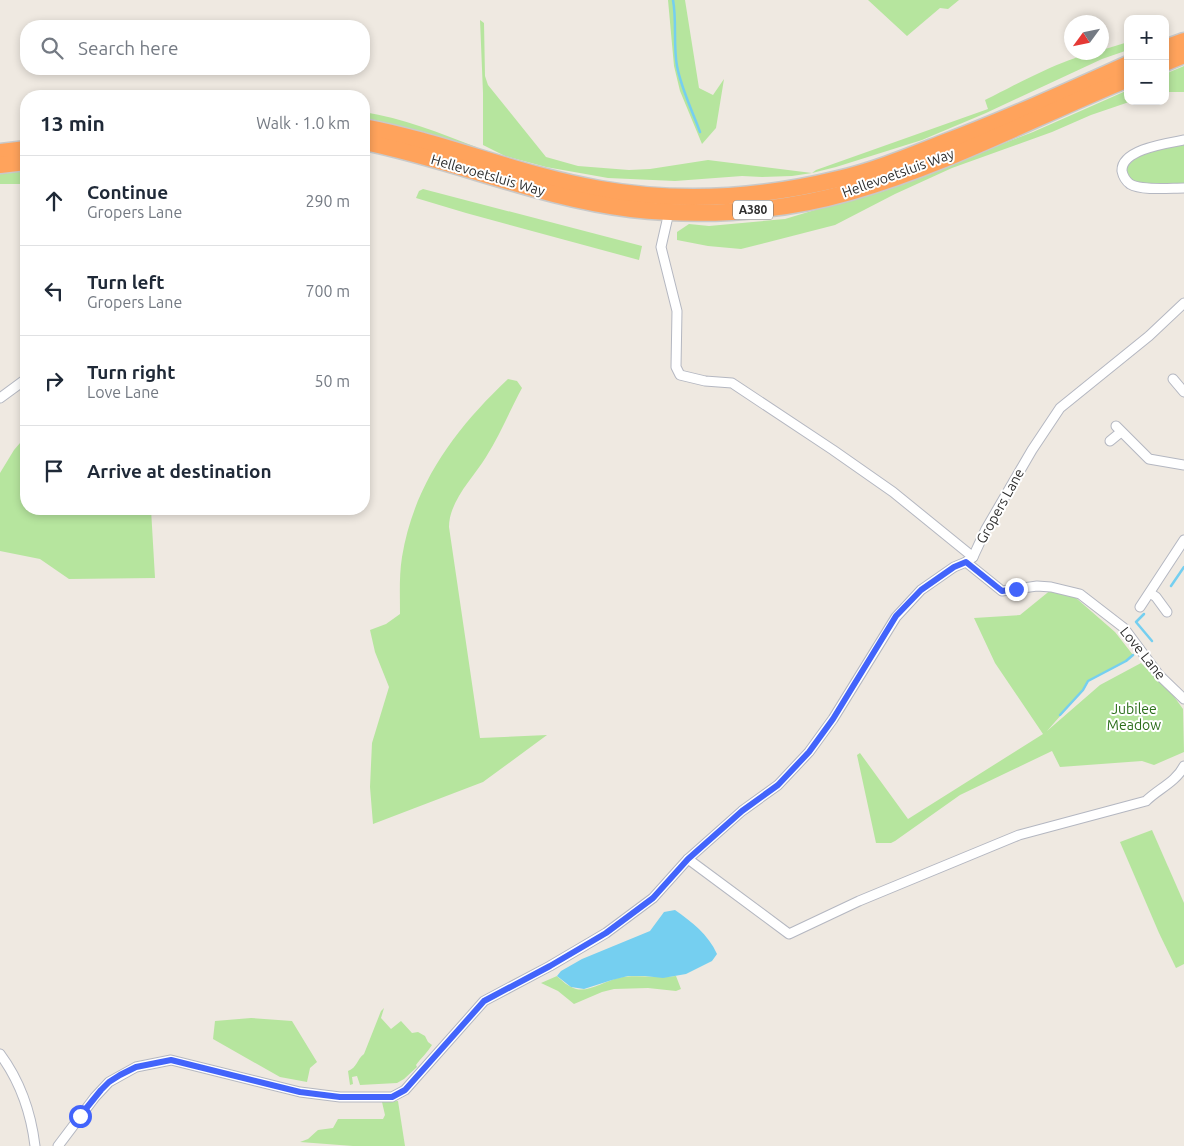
<!DOCTYPE html>
<html lang="en">
<head>
<meta charset="utf-8">
<style>
	:root { --surface:#fff; --page:#f6f6f7; --text:#1f2937; --muted:#747a83; --line:#e0e1e3 }
	body { margin:0; font-family:Ubuntu,sans-serif; background:var(--page); color:var(--text) }
	.controls { position:absolute; right:15px; top:15px; display:grid; overflow:hidden; border-radius:10px; box-shadow:0 2px 8px #0003 }
	.controls button { width:45px; height:45px; display:grid; place-items:center; padding:0; border:0; border-bottom:1px solid var(--line); background:var(--surface); color:var(--text); font:25px sans-serif }
	.compass { position:absolute; left:1064px; top:15px; width:45px; height:45px; border-radius:50%; background:var(--surface); box-shadow:0 2px 8px #0003; rotate:237deg }
	.stop { position:absolute; width:15px; height:15px; margin:-11px; border:4px solid #4264fb; border-radius:50%; background:#fff }
	.stop.end { background:#4264fb; border-color:#fff; box-shadow:0 1px 5px #0008 }
	.list { margin:0; padding:0; list-style:none }
	h2 { display:flex; justify-content:space-between; align-items:center; height:65px; margin:0; padding:0 20px; font-size:21px }
	h2 small { font-size:16px; font-weight:400; color:var(--muted) }
	.list li { display:grid; grid-template-columns:32px 1fr auto; gap:15px; align-items:center; box-sizing:border-box; height:90px; padding:0 20px; border-top:1px solid var(--line) }
	.list b { display:block; font-size:19px; white-space:nowrap }
	.list p { margin:0; font-size:16px; white-space:nowrap; color:var(--muted) }
	.list em { font-size:16px; font-style:normal; color:var(--muted) }
	.icon { flex:none; width:28px; height:28px; fill:none; stroke:currentColor; stroke-width:2; stroke-linecap:round; stroke-linejoin:round }
	.map { position:relative; flex:none; width:1184px; height:1146px; overflow:hidden }
	.search { position:absolute; background:var(--surface); box-shadow:0 2px 8px #0003; left:20px; top:20px; width:350px; height:55px; display:flex; align-items:center; gap:12px; box-sizing:border-box; padding:0 18px; border-radius:20px; color:var(--muted); font-size:19px }
	.panel { position:absolute; background:var(--surface); box-shadow:0 2px 8px #0003; left:20px; top:90px; width:350px; height:425px; border-radius:20px }
	.map>svg:first-child { display:block }
	.green { fill:#b6e59e }
	.water { fill:#75cff0 }
	.lines { fill:none; stroke-linecap:round; stroke-linejoin:round }
	.stream { stroke:#75cff0; stroke-width:2.5 }
	.street-casing { stroke:#b4b7c1; stroke-width:11 }
	.highway-casing { stroke:#c9c9c9; stroke-width:19 }
	.street { stroke:#fff; stroke-width:9 }
	.highway { stroke:#ffa35c; stroke-width:16 }
	.route { stroke:#4264fb; stroke-width:6 }
	.labels { text-anchor:middle; stroke-width:4; stroke-linejoin:round; paint-order:stroke }
	.shield { fill:#fff; stroke:#6d6d6d; stroke-width:1 }
	.shield-label { font-size:12px; font-weight:bold; fill:#2e2e2e }
	.street-label { font-size:14px; fill:#2e2e2e; stroke:#fff }
	.park-label { font-size:14px; fill:#2c6e1b; stroke:#fff }
</style>
</head>
<body>
<div class="map">
<svg width="1184" height="1146" viewBox="0 0 1184 1146">
	<rect width="100%" height="100%" fill="#efe9e1"/>
	<!-- green -->
	<g class="green">
		<path d="M 668,0 L 685,0 L 699,88 L 713,95 L 724,79 L 716,128 L 702,144 L 680,91 L 674,66 Z"/>
		<path d="M 868,0 L 959,0 L 948,9 L 940,8 L 907,36 Z"/>
		<path d="M 480,20 L 484,23 L 485,76 L 488,85 L 546,157 L 578,166 L 629,170 L 650,169 L 708,160 L 812,173 L 816,170 L 988,109 L 985,100 C 1014,86 1072,53 1102,52 L 1102,50 L 1128,42 L 1128,50 L 1102,59 L 986,113 L 922,140 L 836,167 L 812,173 L 792,176 L 762,177 L 742,176 L 675,181 L 608,178 L 546,167 L 505,156 L 483,145 L 483,93 Z"/>
		<path d="M 1184,66 L 1184,92 L 1165,92 L 1165,74 Z"/>
		<path d="M 1128,90 L 1128,101 L 1132,101 L 1091,115 L 1052,132 L 952,168 L 895,194 L 835,225 L 741,249 L 708,246 L 677,240 L 677,232 L 689,224 L 709,226 L 785,219 L 838,203 L 933,173 L 981,152 L 1033,132 Z"/>
		<path d="M 364,112 C 402,118 440,133 476,147 L 475,148 L 364,126 Z"/>
		<path d="M 1184,145 L 1184,185 C 1166,185 1135,191 1125,173 C 1132,150 1164,148 1184,145 Z"/>
		<path d="M 26,169 L 26,184 L 0,184 L 0,172 Z"/>
		<path d="M 423,189 L 642,246 L 639,260 L 466,213 L 416,198 L 419,191 Z"/>
		<path d="M 508,379 L 517,381 L 522,388 C 510,410 500,435 486,457 C 473,478 449,501 449,527 L 480,738 L 547,735 L 483,782 L 373,824 L 370,787 L 372,743 L 389,687 L 375,652 L 370,630 L 386,624 L 400,614 C 400,595 399,576 402,557 C 414,484 455,429 508,379 Z"/>
		<path d="M 26,436 L 26,509 L 151,509 L 155,578 L 69,579 L 40,559 L 0,551 L 0,473 L 14,450 Z"/>
		<path d="M 1052,589 L 1076,598 L 1115,632 L 1133,655 L 1126,661 L 1088,681 L 1083,690 L 1047,731 L 1100,685 L 1141,663 L 1173,695 L 1183,709 L 1184,752 L 1154,765 L 1142,761 L 1060,767 L 1052,751 L 960,795 L 895,841 L 891,843 L 876,843 L 857,755 L 860,753 L 908,819 L 1043,734 L 995,663 L 974,618 L 1020,615 Z"/>
		<path d="M 1152,830 L 1184,903 L 1184,964 L 1176,968 L 1159,933 L 1120,842 Z"/>
		<path d="M 557,976 C 562,981 569,987 576,989 C 590,992 605,981 618,978 C 637,974 657,979 676,976 L 681,989 L 676,991 L 648,988 L 614,989 L 602,992 L 574,1004 L 558,991 L 541,983 Z"/>
		<path d="M 384,1008 L 381,1018 L 391,1029 L 401,1021 L 412,1033 L 418,1032 L 425,1036 L 428,1042 L 432,1045 C 427,1053 421,1058 416,1065 L 417,1067 L 404,1079 L 397,1083 L 360,1085 L 357,1076 L 352,1077 L 353,1084 L 350,1085 L 348,1071 C 357,1068 357,1059 364,1054 L 381,1011 Z"/>
		<path d="M 251,1018 L 292,1021 L 317,1062 L 310,1068 L 307,1082 L 280,1077 L 213,1039 L 215,1021 Z"/>
		<path d="M 398,1101 L 405,1146 L 353,1146 L 300,1142 L 308,1139 L 318,1130 L 333,1128 L 338,1119 L 383,1119 L 385,1115 L 382,1102 Z"/>
	</g>
	<!-- water -->
	<path class="water" d="M 675,910 C 692,922 708,934 717,954 L 712,961 L 686,974 L 663,978 L 645,976 L 628,976 L 612,980 L 584,989 L 571,987 L 557,976 L 561,971 L 582,959 L 650,931 L 664,912 Z"/>
	<g class="lines">
		<!-- stream -->
		<g class="stream">
			<path d="M 673,0 C 677,22 673,44 677,66 C 681,88 692,110 700,132"/>
			<path d="M 1171,586 L 1184,567"/>
			<path d="M 1144,614 L 1136,622 L 1152,641"/>
			<path d="M 1060,715 L 1083,690 L 1088,681 L 1126,661 L 1133,655"/>
		</g>
		<!-- street casing -->
		<g class="street-casing">
			<g id="street">
				<path d="M 1184,140 C 1169,143 1121,149 1122,171 C 1123,176 1126,181 1130,184 C 1142,191 1170,188 1184,188"/>
				<path d="M 669,212 L 661,247 L 677,311 L 676,367 L 680,375 L 705,381 L 732,383 L 833,450 L 893,492 L 973,557"/>
				<path d="M 1173,379 L 1184,392"/>
				<path d="M 0,398 L 26,379"/>
				<path d="M 1116,426 L 1149,459 L 1184,465"/>
				<path d="M 1110,441 L 1121,432"/>
				<path d="M 966,562 L 1002,591 L 1037,586 L 1051,587 L 1080,594 L 1124,628 L 1159,675 L 1184,699"/>
				<path d="M 1150,593 L 1156,597 L 1167,612"/>
				<path d="M 1140,607 L 1184,540"/>
				<path d="M 688,859 L 789,934 L 859,901 L 1019,835 L 1146,801 C 1158,789 1176,782 1184,766"/>
				<path d="M 0,1054 C 20,1081 31,1113 35,1146"/>
				<path d="M 58,1146 L 95,1097 L 109,1082 L 136,1067 L 171,1060 L 300,1092 L 340,1097 L 392,1097 L 405,1090 L 484,1001 L 550,966 L 606,933 L 653,898 L 688,859 L 742,811 L 778,785 L 809,752 L 833,719 L 896,617 L 921,590 L 954,567 L 966,562 L 973,557 L 986,529 L 1032,450 L 1060,408 L 1149,336 L 1184,303"/>
			</g>
		</g>
		<!-- highway casing -->
		<g class="highway-casing">
			<g id="highway">
				<path d="M 1165,48 L 1184,41"/>
				<path d="M 1165,63 L 1184,55"/>
				<path d="M 364,127 C 444,142 519,175 600,189 C 679,203 760,198 838,179 C 873,171 907,157 940,144 C 1004,120 1066,92 1128,64"/>
				<path d="M 364,142 C 454,160 540,198 631,209 C 704,217 780,212 850,192 C 946,165 1035,117 1128,79"/>
				<path d="M 0,152 L 26,149"/>
				<path d="M 0,165 L 26,162"/>
			</g>
		</g>
		<!-- street -->
		<use href="#street" class="street"/>
		<!-- highway -->
		<use href="#highway" class="highway"/>
	</g>
	<g class="lines">
		<!-- route -->
		<path class="route" d="M 80,1116 L 101,1090 L 109,1082 L 120,1075 L 136,1067 L 171,1060 L 300,1092 L 340,1097 L 392,1097 L 405,1090 L 484,1001 L 550,966 L 606,933 L 653,898 L 688,859 L 742,811 L 778,785 L 809,752 L 833,719 L 896,616 L 921,590 L 954,567 L 966,562 L 1002,591 L 1016,589"/>
	</g>
	<g class="labels">
		<!-- shield labels -->
		<rect class="shield" x="733" y="200.5" width="40" height="19" rx="4"/>
		<g class="shield-label">
			<text x="753" y="214">A380</text>
		</g>
		<!-- street labels -->
		<g class="street-label">
			<text transform="translate(898 173) rotate(-20)" y="5">Hellevoetsluis Way</text>
			<text transform="translate(488 175) rotate(16)" y="5">Hellevoetsluis Way</text>
			<text transform="translate(1000 506) rotate(-61)" y="5">Gropers Lane</text>
			<text transform="translate(1143 653) rotate(51)" y="5">Love Lane</text>
		</g>
		<!-- park labels -->
		<g class="park-label">
			<text x="1134" y="714">Jubilee<tspan x="1134" dy="16">Meadow</tspan></text>
		</g>
	</g>
</svg>
<div class="controls">
<button>+</button>
<button>−</button>
</div>
<svg class="compass" viewBox="-18 -18 36 36"><path d="M0-13l5 13h-10z" fill="#e53935"/><path d="M0 13l5-13h-10z" fill="#747a83"/></svg>
<div class="stop" style="left:80px;top:1116px"></div>
<div class="stop end" style="left:1016px;top:589px"></div>
<div class="search"><svg class="icon" aria-label="search" viewBox="0 0 24 24"><circle cx="10" cy="10" r="6"/><path d="M15 15l6 6"/></svg>Search here</div>
<section class="panel">
<h2>13 min<small>Walk · 1.0 km</small></h2>
<ul class="list">
<li><svg class="icon" aria-label="ahead" viewBox="0 0 24 24"><path d="M12 20V5M6 11l6-6 6 6"/></svg><div><b>Continue</b><p>Gropers Lane</p></div><em>290 m</em></li>
<li><svg class="icon" aria-label="left" viewBox="0 0 24 24"><path d="M17 20v-9H6M10 6l-5 5 5 5"/></svg><div><b>Turn left</b><p>Gropers Lane</p></div><em>700 m</em></li>
<li><svg class="icon" aria-label="right" viewBox="0 0 24 24"><path d="M7 20v-9h11M14 6l5 5-5 5"/></svg><div><b>Turn right</b><p>Love Lane</p></div><em>50 m</em></li>
<li><svg class="icon" aria-label="arrive" viewBox="0 0 24 24"><path d="M6 21V4h12l-3 4 3 4H6"/></svg><div><b>Arrive at destination</b></div></li>
</ul>
</section>
</div>
</body>
</html>
